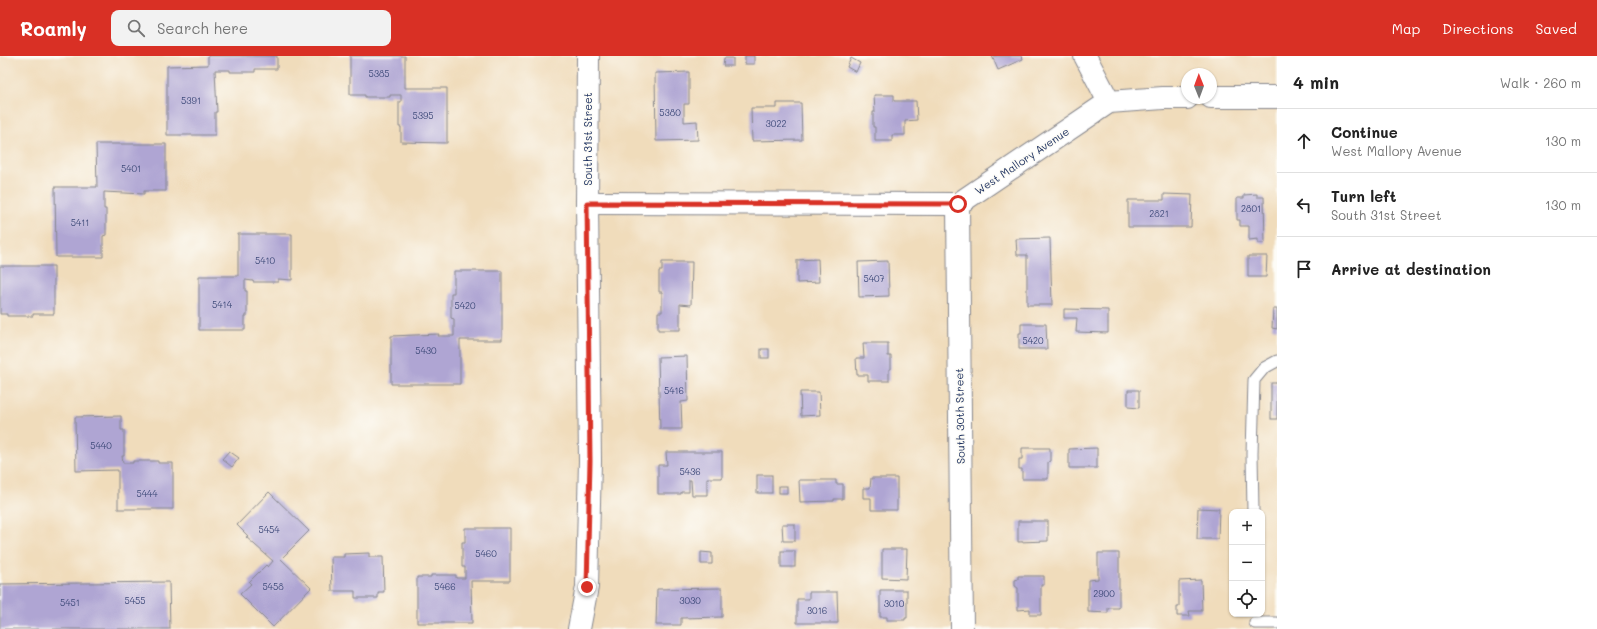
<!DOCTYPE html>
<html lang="en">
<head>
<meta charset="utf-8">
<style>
	:root { --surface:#fff; --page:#f2f2f2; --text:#222; --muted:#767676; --line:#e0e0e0; --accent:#d93025 }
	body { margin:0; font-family:Mali,sans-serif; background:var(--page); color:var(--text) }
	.controls { position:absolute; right:12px; bottom:12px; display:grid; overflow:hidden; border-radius:8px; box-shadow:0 1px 3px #0004 }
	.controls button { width:36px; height:36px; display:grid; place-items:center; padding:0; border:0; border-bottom:1px solid var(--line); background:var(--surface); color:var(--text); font:20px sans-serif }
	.compass { position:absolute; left:1181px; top:12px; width:36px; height:36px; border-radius:50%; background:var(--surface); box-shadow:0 1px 3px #0004; rotate:359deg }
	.stop { position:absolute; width:12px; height:12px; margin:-9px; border:3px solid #d93025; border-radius:50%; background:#fff }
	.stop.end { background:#d93025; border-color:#fff; box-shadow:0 1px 4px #0008 }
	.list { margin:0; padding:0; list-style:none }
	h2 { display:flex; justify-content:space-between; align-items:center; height:52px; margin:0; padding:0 16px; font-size:17px }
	h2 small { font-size:13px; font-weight:400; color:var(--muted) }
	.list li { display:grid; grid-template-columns:26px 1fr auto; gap:12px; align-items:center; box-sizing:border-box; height:64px; padding:0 16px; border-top:1px solid var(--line) }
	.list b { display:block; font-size:15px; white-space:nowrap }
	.list p { margin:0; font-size:13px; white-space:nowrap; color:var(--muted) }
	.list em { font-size:13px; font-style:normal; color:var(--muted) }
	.icon { flex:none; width:22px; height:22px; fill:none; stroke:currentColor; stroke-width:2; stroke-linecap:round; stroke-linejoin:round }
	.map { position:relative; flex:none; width:1277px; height:573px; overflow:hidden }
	header { display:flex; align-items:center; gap:24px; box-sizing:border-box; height:56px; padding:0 20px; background:var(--accent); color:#fff }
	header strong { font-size:19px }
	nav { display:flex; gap:22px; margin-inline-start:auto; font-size:14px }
	.search { width:280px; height:36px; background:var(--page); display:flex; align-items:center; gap:10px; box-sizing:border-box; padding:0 14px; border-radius:8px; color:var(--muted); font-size:15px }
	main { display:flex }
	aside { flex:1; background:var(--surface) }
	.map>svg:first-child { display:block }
	.building { fill:#afa5d3 }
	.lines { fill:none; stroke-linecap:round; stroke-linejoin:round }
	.lane-casing { stroke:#86868c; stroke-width:13 }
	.street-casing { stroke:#86868c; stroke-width:24 }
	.lane { stroke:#fff; stroke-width:11 }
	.street { stroke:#fff; stroke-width:22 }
	.route { stroke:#d93025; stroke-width:5 }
	.labels { text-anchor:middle; stroke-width:3; stroke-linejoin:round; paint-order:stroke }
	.number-label { font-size:9px; fill:#404c7b }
	.street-label { font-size:11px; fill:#1b2f5e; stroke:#fdfcf7 }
</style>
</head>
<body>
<header>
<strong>Roamly</strong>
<div class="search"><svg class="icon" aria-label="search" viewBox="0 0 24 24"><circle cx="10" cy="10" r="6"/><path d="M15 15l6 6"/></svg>Search here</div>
<nav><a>Map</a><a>Directions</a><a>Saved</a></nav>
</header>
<main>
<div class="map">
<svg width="1277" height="573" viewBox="0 0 1277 573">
	<rect width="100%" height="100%" fill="#fdfcf7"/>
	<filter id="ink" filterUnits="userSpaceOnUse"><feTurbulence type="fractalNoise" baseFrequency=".025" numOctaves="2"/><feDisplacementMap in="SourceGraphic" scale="8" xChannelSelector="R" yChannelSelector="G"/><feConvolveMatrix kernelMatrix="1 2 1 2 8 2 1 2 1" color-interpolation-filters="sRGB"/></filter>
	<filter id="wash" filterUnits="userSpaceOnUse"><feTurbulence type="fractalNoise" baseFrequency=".012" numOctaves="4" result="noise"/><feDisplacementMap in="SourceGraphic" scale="16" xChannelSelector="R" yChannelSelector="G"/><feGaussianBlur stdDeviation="0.9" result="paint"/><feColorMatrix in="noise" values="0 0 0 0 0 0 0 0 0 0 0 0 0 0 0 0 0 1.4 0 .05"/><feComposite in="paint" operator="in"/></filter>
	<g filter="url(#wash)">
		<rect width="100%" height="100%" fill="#f0dcbb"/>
		<g id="blocks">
			<!-- building -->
			<g class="building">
				<path d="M 208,0 L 277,0 L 277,13 L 255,13 L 255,16 L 230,16 L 230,14 L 215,14 L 217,56 L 215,56 L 215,79 L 167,79 L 167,10 L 208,9 Z"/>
				<path d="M 350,0 L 405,0 L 405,32 L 447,32 L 447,87 L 401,86 L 401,71 L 399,71 L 399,46 L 401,46 L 401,39 L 390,39 L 390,41 L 365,41 L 365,39 L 350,39 Z"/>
				<rect x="745" y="0" width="9" height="8"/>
				<path d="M 992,0 L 1022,0 L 1023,3 L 998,14 Z"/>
				<path d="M 724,2 L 733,2 L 733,10 L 723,10 Z"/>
				<path d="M 851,2 L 860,7 L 856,16 L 847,11 Z"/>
				<path d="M 689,16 L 689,48 L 684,48 L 684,66 L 697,65 L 698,84 L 656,85 L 655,17 Z"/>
				<path d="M 874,39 L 894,39 L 894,45 L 916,45 L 917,64 L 905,65 L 905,79 L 892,79 L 892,85 L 875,85 L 875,71 L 873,71 L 873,56 L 875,56 Z"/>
				<path d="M 777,47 L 801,47 L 802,84 L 752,85 L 751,52 L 777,52 Z"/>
				<path d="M 96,88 L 166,88 L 166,135 L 144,135 L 144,138 L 104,136 L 104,153 L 106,153 L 106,179 L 103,180 L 103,201 L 56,201 L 55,131 L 97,131 Z"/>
				<path d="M 1164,138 L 1192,139 L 1191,171 L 1128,171 L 1128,144 L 1164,144 Z"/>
				<path d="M 1257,138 L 1257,141 L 1264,141 L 1265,187 L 1258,187 L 1258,183 L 1249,184 L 1249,170 L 1240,170 L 1240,164 L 1237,164 L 1237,142 L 1244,142 L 1244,139 Z"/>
				<path d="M 238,178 L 292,178 L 292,224 L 278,223 L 278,226 L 253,226 L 253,225 L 245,224 L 245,235 L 247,235 L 247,260 L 245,260 L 245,274 L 199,274 L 199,220 L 238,220 Z"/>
				<path d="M 1050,182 L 1052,249 L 1027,249 L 1027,199 L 1017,199 L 1016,183 Z"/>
				<path d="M 1248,200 L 1267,200 L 1266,221 L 1248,221 Z"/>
				<path d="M 818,203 L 819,226 L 797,227 L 797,204 Z"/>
				<path d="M 888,205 L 889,240 L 859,241 L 858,206 Z"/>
				<path d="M 662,206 L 692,206 L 691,249 L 680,248 L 680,274 L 658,274 L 658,256 L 662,256 L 662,236 L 659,236 L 659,215 L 662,215 Z"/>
				<path d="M 0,210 L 54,210 L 54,258 L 33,258 L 33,260 L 7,260 L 7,258 L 0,258 Z"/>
				<path d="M 454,215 L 502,215 L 502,284 L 460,284 L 460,328 L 391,328 L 391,280 L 439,278 L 438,280 L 454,280 L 454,263 L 451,262 L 451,237 L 454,237 Z"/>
				<path d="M 1064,253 L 1108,254 L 1108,277 L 1076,276 L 1077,262 L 1064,262 Z"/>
				<path d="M 1273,253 L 1277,253 L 1277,273 L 1272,272 Z"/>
				<path d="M 1021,268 L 1046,268 L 1047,293 L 1019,293 L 1019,277 L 1021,277 Z"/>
				<path d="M 863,287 L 888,287 L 888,300 L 891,300 L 891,313 L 889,313 L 889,325 L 868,325 L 868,319 L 857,319 L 856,302 L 864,302 Z"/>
				<rect x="761" y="293" width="8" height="9"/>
				<path d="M 687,300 L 688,345 L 681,346 L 682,373 L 660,373 L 658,301 Z"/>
				<rect x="1271" y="327" width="6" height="36"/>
				<path d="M 1128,334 L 1139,334 L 1139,352 L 1128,351 Z"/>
				<path d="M 800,336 L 819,336 L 820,359 L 801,360 Z"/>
				<path d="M 121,360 L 121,374 L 124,374 L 124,400 L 122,400 L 123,407 L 133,407 L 133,405 L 158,405 L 158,407 L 173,407 L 173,453 L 118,453 L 118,414 L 76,415 L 75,361 Z"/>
				<path d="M 1022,392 L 1050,392 L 1050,405 L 1048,406 L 1048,423 L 1022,423 L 1022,413 L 1019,413 L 1019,403 L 1022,403 Z"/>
				<path d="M 1097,392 L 1097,412 L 1069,412 L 1069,393 Z"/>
				<path d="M 229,395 L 239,402 L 232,411 L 222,403 Z"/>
				<path d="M 666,396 L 722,396 L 722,422 L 707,422 L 707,439 L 692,439 L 691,424 L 689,424 L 689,436 L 681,436 L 681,438 L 658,438 L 658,409 L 667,409 Z"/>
				<rect x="757" y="419" width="15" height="18"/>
				<path d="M 871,422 L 897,422 L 897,454 L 871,454 L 871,442 L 863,442 L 863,432 L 870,432 Z"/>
				<path d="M 799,424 L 836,424 L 836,428 L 843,428 L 843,443 L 834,443 L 834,445 L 800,446 Z"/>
				<rect x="779" y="430" width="8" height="7"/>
				<path d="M 269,436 L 309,475 L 281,503 L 311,532 L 273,571 L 240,538 L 251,528 L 249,526 L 266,509 L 268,511 L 273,505 L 246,481 L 248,480 L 237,469 Z"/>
				<path d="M 1198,452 L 1219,453 L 1218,483 L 1197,483 Z"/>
				<path d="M 1018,465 L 1048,465 L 1048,485 L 1018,486 Z"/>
				<path d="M 782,468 L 795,468 L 795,485 L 783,485 Z"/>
				<path d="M 465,472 L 510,472 L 510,525 L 471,525 L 472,567 L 417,567 L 417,521 L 431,521 L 431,519 L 456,519 L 456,522 L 465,522 L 465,511 L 462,511 L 462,486 L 465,486 Z"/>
				<path d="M 882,493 L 907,493 L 906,523 L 882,522 Z"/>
				<rect x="781" y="495" width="14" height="16"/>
				<path d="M 701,496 L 712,497 L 712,508 L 701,508 Z"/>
				<path d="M 369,497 L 369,501 L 383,501 L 384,536 L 378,536 L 378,542 L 355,542 L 355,535 L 332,535 L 331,501 L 344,501 L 344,498 Z"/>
				<path d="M 1098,497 L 1119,497 L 1119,552 L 1108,552 L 1108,557 L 1088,556 L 1088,524 L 1098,523 Z"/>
				<path d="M 1018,520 L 1044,520 L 1044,529 L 1041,529 L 1041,559 L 1030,559 L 1030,553 L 1018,554 L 1018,532 L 1015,530 L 1015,524 L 1018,523 Z"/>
				<path d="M 1201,524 L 1202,555 L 1189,555 L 1190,560 L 1177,560 L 1177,551 L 1179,551 L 1179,525 Z"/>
				<path d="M 169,526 L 170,573 L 0,573 L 0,528 Z"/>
				<path d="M 722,532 L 722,561 L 681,562 L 681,569 L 656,569 L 657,533 Z"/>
				<path d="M 880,534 L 907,534 L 907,562 L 905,562 L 905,564 L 887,564 L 887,561 L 880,561 Z"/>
				<path d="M 809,536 L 837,536 L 838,567 L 797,567 L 797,543 L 809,543 Z"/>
			</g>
		</g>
	</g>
	<g filter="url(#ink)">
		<use href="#blocks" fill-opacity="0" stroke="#86868c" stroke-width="1"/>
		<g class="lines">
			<!-- lane casing -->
			<g class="lane-casing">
				<g id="lane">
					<path d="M 1253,456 L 1252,398 L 1254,324 L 1264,312 L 1277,305"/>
					<path d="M 1255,567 L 1277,567"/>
				</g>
			</g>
			<!-- street casing -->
			<g class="street-casing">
				<g id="street">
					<path d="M 1085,0 L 1109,46"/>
					<path d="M 1211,41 L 1277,41"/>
					<path d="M 587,147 L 958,148 L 1109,46 L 1163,42 L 1187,42"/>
					<path d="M 958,148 L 962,573"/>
					<path d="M 579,573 L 587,531 L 590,405 L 587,147 L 588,0"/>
				</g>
			</g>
			<!-- lane -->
			<use href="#lane" class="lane"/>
			<!-- street -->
			<use href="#street" class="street"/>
		</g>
	</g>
	<g class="lines" filter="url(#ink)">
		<!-- route -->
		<path class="route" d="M 587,531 L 590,405 L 587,147 L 958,148"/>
	</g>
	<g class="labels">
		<!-- number labels -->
		<g class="number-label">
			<text x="379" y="21">5385</text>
			<text x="191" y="48">5391</text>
			<text x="670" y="60">5380</text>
			<text x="423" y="63">5395</text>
			<text x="776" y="71">3022</text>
			<text x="131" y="116">5401</text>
			<text x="1251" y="156">2801</text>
			<text x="1159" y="161">2821</text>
			<text x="80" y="170">5411</text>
			<text x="265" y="208">5410</text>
			<text x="874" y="226">5407</text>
			<text x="222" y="252">5414</text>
			<text x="465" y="253">5420</text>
			<text x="1033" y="288">5420</text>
			<text x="426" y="298">5430</text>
			<text x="674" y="338">5416</text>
			<text x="101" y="393">5440</text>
			<text x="690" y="419">5436</text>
			<text x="147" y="441">5444</text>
			<text x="269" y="477">5454</text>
			<text x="486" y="501">5460</text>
			<text x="273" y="534">5458</text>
			<text x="445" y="534">5466</text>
			<text x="1104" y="541">2900</text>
			<text x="135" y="548">5455</text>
			<text x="690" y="548">3030</text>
			<text x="70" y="550">5451</text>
			<text x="894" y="551">3010</text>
			<text x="817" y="558">3016</text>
		</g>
		<!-- street labels -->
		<g class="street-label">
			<text transform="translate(588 83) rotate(-90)" y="4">South 31st Street</text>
			<text transform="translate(1022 105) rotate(-34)" y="4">West Mallory Avenue</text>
			<text transform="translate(960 360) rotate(-91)" y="4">South 30th Street</text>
		</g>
	</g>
</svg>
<div class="controls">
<button>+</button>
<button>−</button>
<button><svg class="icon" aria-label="locate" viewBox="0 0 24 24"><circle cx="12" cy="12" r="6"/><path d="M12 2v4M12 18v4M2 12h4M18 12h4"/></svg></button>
</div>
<svg class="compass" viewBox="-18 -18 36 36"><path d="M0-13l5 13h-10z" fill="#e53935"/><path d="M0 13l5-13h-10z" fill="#767676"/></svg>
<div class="stop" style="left:958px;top:148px"></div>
<div class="stop end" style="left:587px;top:531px"></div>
</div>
<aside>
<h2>4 min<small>Walk · 260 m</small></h2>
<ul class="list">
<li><svg class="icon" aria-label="ahead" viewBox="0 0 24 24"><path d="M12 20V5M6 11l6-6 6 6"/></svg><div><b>Continue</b><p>West Mallory Avenue</p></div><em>130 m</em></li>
<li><svg class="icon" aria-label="left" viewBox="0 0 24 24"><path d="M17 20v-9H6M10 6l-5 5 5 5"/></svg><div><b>Turn left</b><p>South 31st Street</p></div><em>130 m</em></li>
<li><svg class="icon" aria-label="arrive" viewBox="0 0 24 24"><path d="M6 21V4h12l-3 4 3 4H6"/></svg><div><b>Arrive at destination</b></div></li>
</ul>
</aside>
</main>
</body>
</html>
